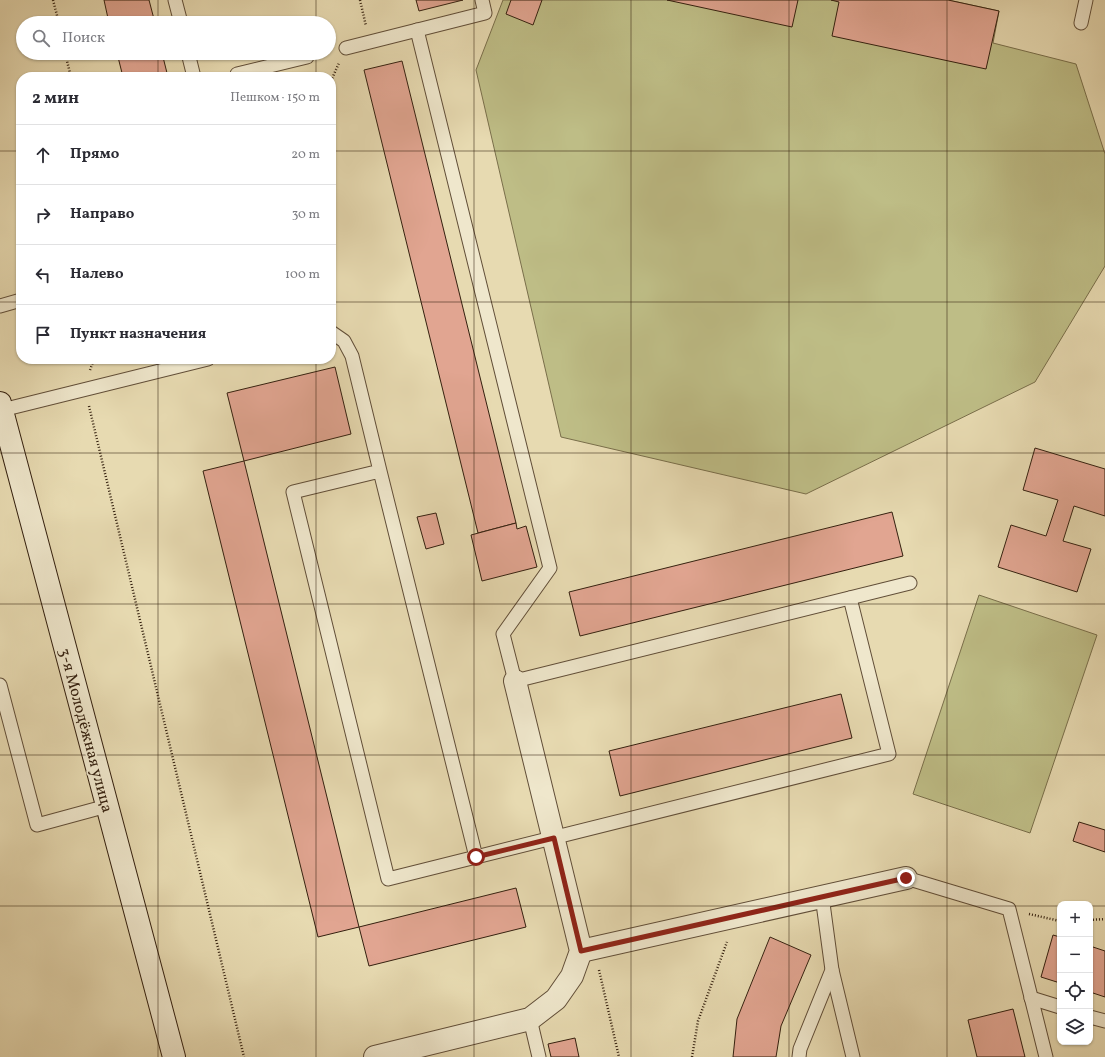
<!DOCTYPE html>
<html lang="ru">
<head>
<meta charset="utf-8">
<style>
	:root { --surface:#fff; --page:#f2f2f3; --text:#2b2b33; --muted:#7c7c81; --line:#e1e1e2 }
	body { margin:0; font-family:Vollkorn,serif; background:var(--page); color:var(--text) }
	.controls { position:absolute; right:12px; bottom:12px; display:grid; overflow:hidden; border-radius:8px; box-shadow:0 1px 3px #0004 }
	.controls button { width:36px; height:36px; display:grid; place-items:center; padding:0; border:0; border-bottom:1px solid var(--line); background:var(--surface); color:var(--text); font:20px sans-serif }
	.stop { position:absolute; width:12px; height:12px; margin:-9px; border:3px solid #8f2418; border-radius:50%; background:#fff }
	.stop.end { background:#8f2418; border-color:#fff; box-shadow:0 1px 4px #0008 }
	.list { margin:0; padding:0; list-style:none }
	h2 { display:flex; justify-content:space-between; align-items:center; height:52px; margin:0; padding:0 16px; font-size:17px }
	h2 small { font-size:13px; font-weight:400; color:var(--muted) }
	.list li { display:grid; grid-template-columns:26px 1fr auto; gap:12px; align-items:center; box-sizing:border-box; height:60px; padding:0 16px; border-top:1px solid var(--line) }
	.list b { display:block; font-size:15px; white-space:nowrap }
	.list em { font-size:13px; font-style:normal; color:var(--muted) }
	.icon { flex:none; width:22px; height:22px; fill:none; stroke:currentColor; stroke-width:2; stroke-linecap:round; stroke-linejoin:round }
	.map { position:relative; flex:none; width:1105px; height:1057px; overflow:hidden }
	.search { position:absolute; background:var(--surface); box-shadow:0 1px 3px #0004; left:16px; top:16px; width:320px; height:44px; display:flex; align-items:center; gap:10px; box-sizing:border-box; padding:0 14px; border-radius:22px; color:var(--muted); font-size:15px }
	.panel { position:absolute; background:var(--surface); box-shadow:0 1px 3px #0004; left:16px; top:72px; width:320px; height:292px; border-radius:16px }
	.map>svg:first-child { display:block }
	.green { fill:#bebd86; stroke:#796e4a }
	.building { fill:#e1a591; stroke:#34200f }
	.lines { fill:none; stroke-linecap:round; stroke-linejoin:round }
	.service-casing { stroke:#614e38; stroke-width:15 }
	.minor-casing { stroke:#614e38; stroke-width:24 }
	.secondary-casing { stroke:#34200f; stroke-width:24 }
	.path { stroke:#34200f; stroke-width:2.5; stroke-dasharray:1 2; stroke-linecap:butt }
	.service { stroke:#efe7cc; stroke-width:13 }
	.minor { stroke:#efe7cc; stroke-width:22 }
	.secondary { stroke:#efe7cc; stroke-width:22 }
	.route { stroke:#8f2418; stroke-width:5 }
	.grid { fill:none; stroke:#34200f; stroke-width:1; stroke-opacity:0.55 }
	.labels { text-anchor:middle; stroke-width:3.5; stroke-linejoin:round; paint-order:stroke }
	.street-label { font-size:16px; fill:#34200f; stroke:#efe7cc }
</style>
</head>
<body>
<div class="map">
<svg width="1105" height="1057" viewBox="0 0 1105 1057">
	<rect width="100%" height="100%" fill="#e7dab1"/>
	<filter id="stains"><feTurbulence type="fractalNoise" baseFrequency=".005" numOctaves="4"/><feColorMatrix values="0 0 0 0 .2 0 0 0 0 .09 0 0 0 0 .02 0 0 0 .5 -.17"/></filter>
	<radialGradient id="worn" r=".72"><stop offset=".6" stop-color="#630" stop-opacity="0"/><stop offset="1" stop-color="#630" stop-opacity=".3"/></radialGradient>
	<!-- green -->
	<g class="green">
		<path d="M 503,0 L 948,0 L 999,11 L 993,43 L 1076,64 L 1105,154 L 1105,266 L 1035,382 L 806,494 L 561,437 L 476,70 Z"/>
		<path d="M 979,595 L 1097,635 L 1030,833 L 913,794 Z"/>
	</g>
	<!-- building -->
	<g class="building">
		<path d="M 104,0 L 149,0 L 155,23 L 109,23 Z"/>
		<path d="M 416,0 L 463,0 L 419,11 Z"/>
		<path d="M 511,0 L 542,0 L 533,25 L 506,14 Z"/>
		<path d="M 667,0 L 798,0 L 792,27 Z"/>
		<path d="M 831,0 L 948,0 L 999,11 L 986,69 L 832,36 L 839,2 Z"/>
		<path d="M 117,53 L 162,53 L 168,77 L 123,77 Z"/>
		<path d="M 402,61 L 516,523 L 478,533 L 364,70 Z"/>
		<path d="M 335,367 L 351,434 L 244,461 L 227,393 Z"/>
		<path d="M 1035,448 L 1105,469 L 1105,516 L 1074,506 L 1063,541 L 1091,549 L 1077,592 L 998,567 L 1011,525 L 1046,536 L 1058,500 L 1023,490 Z"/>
		<path d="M 244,461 L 359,927 L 318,937 L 203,471 Z"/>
		<path d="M 892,512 L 903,556 L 580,636 L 569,592 Z"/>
		<path d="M 436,513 L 444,544 L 426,549 L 417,517 Z"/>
		<path d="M 516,523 L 517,529 L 526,526 L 537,567 L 482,581 L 471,535 Z"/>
		<path d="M 841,694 L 852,738 L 620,796 L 609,751 Z"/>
		<path d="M 1079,822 L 1105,830 L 1105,852 L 1073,841 Z"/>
		<path d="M 516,888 L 526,927 L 369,966 L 359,927 Z"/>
		<path d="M 1053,935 L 1060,937 L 1060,983 L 1041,977 Z"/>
		<path d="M 770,937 L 811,955 L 781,1026 L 776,1057 L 733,1057 L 737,1019 Z"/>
		<path d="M 1090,946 L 1105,951 L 1105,997 L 1090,992 Z"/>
		<path d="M 1013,1009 L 1025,1057 L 977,1057 L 968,1020 Z"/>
		<path d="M 575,1038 L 579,1057 L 551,1057 L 548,1044 Z"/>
	</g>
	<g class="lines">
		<!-- service casing -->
		<g class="service-casing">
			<g id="service">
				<path d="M 175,0 L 181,23"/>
				<path d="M 1081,23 L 1086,0"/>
				<path d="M 417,30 L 550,568 L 503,634 L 515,681 L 910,583"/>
				<path d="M 346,48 L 485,13 L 482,0"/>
				<path d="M 188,53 L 194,77"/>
				<path d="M 238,77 L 237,74 L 307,57"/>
				<path d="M 0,306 L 21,300"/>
				<path d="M 331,332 L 344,341 L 352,356 L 380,471 L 293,492 L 388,879 L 476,857 L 380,471"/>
				<path d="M 2,410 L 208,359"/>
				<path d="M 0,685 L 37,825 L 107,806"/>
				<path d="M 476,857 L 889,754 L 850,598"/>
				<path d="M 906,878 L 1009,909 L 1046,1057"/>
				<path d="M 832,970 L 853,1057"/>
				<path d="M 1031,998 L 1060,1007"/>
				<path d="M 1090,1017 L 1105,1021"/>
				<path d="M 530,1019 L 539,1057"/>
				<path d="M 799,1057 L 800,1049 L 832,970 L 822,896"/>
			</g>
		</g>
		<!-- minor casing -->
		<g class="minor-casing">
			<g id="minor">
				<path d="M 581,951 L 906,878"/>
				<path d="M 375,1057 L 530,1019 L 556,999 L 572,976 L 581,951 L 515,681"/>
			</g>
		</g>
		<!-- secondary casing -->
		<g class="secondary-casing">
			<path id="secondary" d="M 0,403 L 174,1057"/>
		</g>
		<!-- path -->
		<g class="path">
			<path d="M 53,0 L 59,23"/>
			<path d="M 360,0 L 366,26"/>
			<path d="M 65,53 L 71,77"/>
			<path d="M 331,81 L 339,63"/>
			<path d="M 90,370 L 94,359"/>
			<path d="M 89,406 L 244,1057"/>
			<path d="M 1029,914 L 1060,921"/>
			<path d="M 1090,920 L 1105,919"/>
			<path d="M 599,970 L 619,1057"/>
			<path d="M 692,1057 L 698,1021 L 727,942"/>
		</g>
		<!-- service -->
		<use href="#service" class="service"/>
		<!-- minor -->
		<use href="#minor" class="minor"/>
		<!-- secondary -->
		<use href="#secondary" class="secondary"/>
	</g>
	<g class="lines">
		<!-- route -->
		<path class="route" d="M 476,857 L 554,838 L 581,951 L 906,878"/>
	</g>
	<!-- grid -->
	<path class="grid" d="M 158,0 L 158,23M 316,0 L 316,23M 474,0 L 474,1057M 631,0 L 631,1057M 789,0 L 789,1057M 947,0 L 947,1057M 158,53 L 158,77M 316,53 L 316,77M 0,151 L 21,151M 331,151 L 1105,151M 0,302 L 21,302M 331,302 L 1105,302M 158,359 L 158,1057M 316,359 L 316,1057M 0,453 L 1105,453M 0,604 L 1105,604M 0,755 L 1105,755M 0,906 L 1060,906M 1090,906 L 1105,906"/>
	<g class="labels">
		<!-- street labels -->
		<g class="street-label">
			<text transform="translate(87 730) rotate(75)" y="6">3-я Молодёжная улица</text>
		</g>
	</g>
	<rect width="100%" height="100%" filter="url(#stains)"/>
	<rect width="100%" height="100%" fill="url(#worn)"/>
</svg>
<div class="controls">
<button>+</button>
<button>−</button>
<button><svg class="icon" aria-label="locate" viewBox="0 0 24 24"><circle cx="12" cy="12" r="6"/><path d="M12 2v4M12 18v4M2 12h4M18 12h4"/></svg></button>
<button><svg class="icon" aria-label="layers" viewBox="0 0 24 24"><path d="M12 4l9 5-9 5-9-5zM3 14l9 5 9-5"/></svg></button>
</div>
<div class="stop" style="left:476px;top:857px"></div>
<div class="stop end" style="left:906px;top:878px"></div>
<div class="search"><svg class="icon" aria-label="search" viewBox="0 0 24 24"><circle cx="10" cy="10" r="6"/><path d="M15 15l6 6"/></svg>Поиск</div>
<section class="panel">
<h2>2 мин<small>Пешком · 150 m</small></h2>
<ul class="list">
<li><svg class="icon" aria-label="ahead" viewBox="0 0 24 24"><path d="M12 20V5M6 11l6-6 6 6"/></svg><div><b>Прямо</b></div><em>20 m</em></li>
<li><svg class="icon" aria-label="right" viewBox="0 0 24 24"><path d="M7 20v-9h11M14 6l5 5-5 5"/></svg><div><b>Направо</b></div><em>30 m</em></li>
<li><svg class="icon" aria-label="left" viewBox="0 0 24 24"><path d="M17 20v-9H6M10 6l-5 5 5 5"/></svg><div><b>Налево</b></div><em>100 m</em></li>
<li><svg class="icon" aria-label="arrive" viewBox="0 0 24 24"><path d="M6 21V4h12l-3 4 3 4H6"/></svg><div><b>Пункт назначения</b></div></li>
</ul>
</section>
</div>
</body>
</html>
